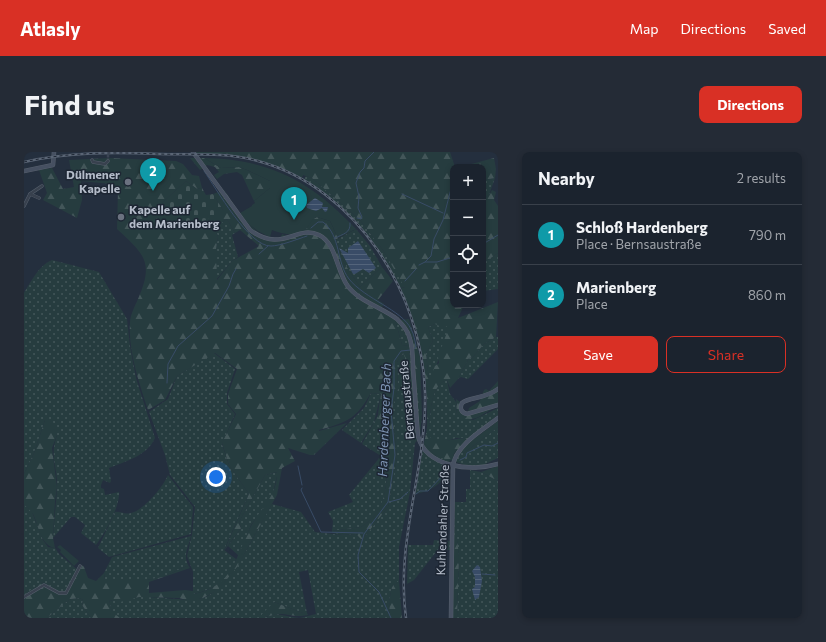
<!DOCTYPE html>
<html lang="en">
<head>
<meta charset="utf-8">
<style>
	:root { --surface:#1b232e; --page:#242b36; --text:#f1f3f6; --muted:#a0a4aa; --line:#39404a; --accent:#d93025 }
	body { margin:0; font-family:Commissioner,sans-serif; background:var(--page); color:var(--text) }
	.controls { position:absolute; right:12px; top:12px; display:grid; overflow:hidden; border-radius:8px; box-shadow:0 2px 6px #0003 }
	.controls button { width:36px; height:36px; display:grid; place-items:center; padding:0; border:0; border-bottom:1px solid var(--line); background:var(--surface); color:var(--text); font:20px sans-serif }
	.you { position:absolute; left:192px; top:325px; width:14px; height:14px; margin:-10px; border:3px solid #fff; border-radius:50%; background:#1a73e8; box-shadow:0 0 0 6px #1a73e833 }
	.badge { display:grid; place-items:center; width:26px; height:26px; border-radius:50%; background:var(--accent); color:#fff; font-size:13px; font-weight:700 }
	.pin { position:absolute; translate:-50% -33px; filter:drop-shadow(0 1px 2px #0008) }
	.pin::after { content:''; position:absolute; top:21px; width:14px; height:12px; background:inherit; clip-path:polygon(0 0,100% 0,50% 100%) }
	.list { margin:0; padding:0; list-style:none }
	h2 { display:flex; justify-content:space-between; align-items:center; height:52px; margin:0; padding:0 16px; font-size:17px }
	h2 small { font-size:13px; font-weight:400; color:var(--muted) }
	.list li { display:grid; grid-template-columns:26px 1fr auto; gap:12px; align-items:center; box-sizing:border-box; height:60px; padding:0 16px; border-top:1px solid var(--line) }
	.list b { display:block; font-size:15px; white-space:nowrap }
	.list p { margin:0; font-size:13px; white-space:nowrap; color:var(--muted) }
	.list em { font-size:13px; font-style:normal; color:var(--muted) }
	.actions { display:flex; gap:8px; padding:12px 16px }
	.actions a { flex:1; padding:9px 0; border:1px solid var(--accent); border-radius:8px; text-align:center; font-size:14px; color:var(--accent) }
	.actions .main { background:var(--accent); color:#fff }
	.icon { flex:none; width:22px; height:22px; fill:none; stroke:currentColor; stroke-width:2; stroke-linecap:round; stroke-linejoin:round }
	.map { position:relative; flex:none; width:474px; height:466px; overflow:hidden; border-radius:8px }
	header { display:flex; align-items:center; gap:24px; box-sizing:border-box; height:56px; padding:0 20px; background:var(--accent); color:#fff }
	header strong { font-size:19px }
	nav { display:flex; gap:22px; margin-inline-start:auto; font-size:14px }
	.intro { display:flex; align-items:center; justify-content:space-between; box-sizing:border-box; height:96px; padding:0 24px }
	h1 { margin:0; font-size:28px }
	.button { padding:10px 18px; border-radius:8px; background:var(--accent); color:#fff; font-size:14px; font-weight:700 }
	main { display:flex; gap:24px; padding:0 24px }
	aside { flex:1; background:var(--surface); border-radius:8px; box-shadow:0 2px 6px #0003 }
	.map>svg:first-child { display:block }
	.grass { fill:url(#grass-dots) }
	.forest { fill:url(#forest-firs); fill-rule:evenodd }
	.cemetery { fill:url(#cemetery-stones) }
	.green { fill:#263c3f }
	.water { fill:url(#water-rules) }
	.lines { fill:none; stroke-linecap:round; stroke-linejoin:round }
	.stream { stroke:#394c67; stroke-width:1 }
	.street-tunnel { stroke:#3a4453; stroke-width:2.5; stroke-dasharray:2.5 1; stroke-linecap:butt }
	.street-casing { stroke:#565f6c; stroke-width:3.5 }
	.secondary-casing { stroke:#565f6c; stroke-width:4.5 }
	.street { stroke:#38414e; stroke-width:2.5 }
	.secondary { stroke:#465061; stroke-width:3.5 }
	.rail-casing { stroke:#5a6575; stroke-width:2.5 }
	.rail { stroke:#1d2633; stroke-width:1; stroke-dasharray:3; stroke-linecap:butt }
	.worship-dot { fill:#6b7280; stroke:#1d2633; stroke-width:1.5 }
	.labels { text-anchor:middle; stroke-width:3; stroke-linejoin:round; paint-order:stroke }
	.poi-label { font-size:12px; font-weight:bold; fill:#b4bcc9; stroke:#1d2633; text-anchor:end }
	.street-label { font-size:12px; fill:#b4bcc9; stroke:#1d2633 }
	.water-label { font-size:13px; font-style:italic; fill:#7c92b1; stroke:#1d2633 }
</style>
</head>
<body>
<header>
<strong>Atlasly</strong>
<nav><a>Map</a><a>Directions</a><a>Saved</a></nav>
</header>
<div class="intro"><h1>Find us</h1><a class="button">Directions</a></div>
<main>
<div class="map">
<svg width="474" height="466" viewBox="0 0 474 466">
	<defs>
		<pattern id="grass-dots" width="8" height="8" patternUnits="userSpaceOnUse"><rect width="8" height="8" fill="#263c3f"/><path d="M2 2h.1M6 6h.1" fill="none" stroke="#435659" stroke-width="1.8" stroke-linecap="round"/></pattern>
		<pattern id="forest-firs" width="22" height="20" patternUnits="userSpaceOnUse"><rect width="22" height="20" fill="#263c3f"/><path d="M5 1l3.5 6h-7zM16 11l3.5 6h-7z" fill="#435659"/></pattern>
		<pattern id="cemetery-stones" width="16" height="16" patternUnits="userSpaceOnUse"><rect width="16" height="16" fill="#263c3f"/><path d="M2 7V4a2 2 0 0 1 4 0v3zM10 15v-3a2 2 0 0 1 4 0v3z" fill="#435659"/></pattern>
		<pattern id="water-rules" width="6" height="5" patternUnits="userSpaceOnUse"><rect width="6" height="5" fill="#394c67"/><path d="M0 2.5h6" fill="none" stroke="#53647b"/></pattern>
	</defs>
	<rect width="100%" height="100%" fill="#242f3e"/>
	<!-- grass -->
	<g class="grass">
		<path d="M 282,24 L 288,26 L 336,68 L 359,98 L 382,136 L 376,135 C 349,87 325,59 280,27 Z"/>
		<path d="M 471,26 L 465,43 L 459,47 L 459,28 Z"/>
		<path d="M 203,67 L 211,81 L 208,83 L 214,105 L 208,109 L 192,128 L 192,97 L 194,84 L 190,76 Z"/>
		<path d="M 332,77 L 346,94 L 358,115 L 336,135 L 320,111 L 312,88 Z"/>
		<path d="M 474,101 L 474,137 L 459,139 L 459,118 L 461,119 L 461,110 Z"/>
		<path d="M 28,108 L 75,120 L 103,167 L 106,194 L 112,226 L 131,286 C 123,304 102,309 85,316 L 87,329 L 86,331 L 79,328 L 77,333 L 77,336 L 80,337 L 81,343 L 95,340 C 96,355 81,381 72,393 L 57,381 L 61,373 L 51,365 L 47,365 L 29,386 C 30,369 32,352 33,336 C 34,315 25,306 33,283 L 21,268 L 10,301 L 0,322 L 0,141 C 6,131 16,112 28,108 Z"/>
		<path d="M 371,167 L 376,168 L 388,185 L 397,265 L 398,263 L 396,284 L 391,291 L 386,340 L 375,395 L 375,429 L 368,435 L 365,449 L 366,466 L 276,466 L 292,462 L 284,418 L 275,420 L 283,461 L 279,461 L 250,450 L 242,465 L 252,462 L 274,466 L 96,466 L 88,461 L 85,448 C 96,450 104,446 115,445 C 132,444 165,450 179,446 C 208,436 232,378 248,352 L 277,360 L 291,380 L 318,383 L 332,382 L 338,388 L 364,355 L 373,305 L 368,258 L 374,236 L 373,210 L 380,200 L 384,212 L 388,248 L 385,194 L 378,193 Z"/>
		<path d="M 411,172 L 427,172 C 419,192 415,211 405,230 L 402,201 L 409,189 L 404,175 Z"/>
		<path d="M 472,185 L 474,185 L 474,197 L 444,227 L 437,225 L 434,227 L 445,206 L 449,205 L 460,192 Z"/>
		<path d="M 190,201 L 211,217 L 203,241 L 203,252 L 211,262 L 198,292 L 205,313 L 225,342 L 200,398 L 212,407 C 207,428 189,438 169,442 L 169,420 L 163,404 L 168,382 L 171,355 L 146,323 L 141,303 L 125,260 L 144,247 L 153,224 Z"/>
		<path d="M 423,228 L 426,242 L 432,250 L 433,262 L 449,268 L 474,256 L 474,263 L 445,286 L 432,286 L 417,291 L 407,288 L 402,282 L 403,275 L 405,275 C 407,260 406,233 423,228 Z"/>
		<path d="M 347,241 L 357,242 L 350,270 L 337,291 L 318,278 L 340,256 Z"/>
		<path d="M 354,263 C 359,300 377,351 337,375 L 308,379 L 309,369 L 304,360 L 329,350 L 325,343 L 357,304 L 338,292 Z"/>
		<path d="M 474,275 L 474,306 L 455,315 L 444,314 L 426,308 C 421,329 413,338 391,342 L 400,291 L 413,305 L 430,303 L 433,297 L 440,301 Z"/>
		<path d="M 446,318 L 457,320 L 474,329 L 474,466 L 433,466 L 435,405 L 433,387 L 430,386 L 431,350 L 442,350 L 442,337 L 446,337 Z"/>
		<path d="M 254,320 L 248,345 L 227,373 L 215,404 L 204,394 L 217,376 L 215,370 L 241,323 Z"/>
		<path d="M 144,323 L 169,355 L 167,382 L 85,405 L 74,396 L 91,360 C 96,359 101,363 107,361 C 120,358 139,335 144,323 Z"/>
		<path d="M 0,352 L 8,360 L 19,388 L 24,395 L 31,396 L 35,402 L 55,419 L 43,440 L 36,441 L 19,430 L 0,443 Z"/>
		<path d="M 167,384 C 164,396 158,405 166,416 L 163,414 L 139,425 L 123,428 L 81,428 L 80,421 L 88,405 Z"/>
		<path d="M 410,388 L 426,389 L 426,398 L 420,398 L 416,395 L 390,428 L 383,432 L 384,393 L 409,393 Z"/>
		<path d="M 56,446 L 59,448 L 58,453 L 67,466 L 23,466 L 42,450 L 47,447 Z"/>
	</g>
	<!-- forest -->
	<g class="forest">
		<path d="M 172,0 L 426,0 L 431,15 L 429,15 L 429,153 L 440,153 L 434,166 L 474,150 L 472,185 L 460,192 L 449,205 L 445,206 L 434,227 L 426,236 L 423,228 C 406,233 407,261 405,275 L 403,275 C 404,221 398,184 376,135 L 381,136 L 359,98 L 336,68 L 288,26 L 279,23 L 278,26 L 243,11 L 203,2 L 173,2 ZM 411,172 L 420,176 L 426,172 L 414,205 L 415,211 L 411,214 L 405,229 L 402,201 L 409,189 L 404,175 Z"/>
		<path d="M 86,6 L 152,9 L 159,12 L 168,23 L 175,24 L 178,36 L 173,37 L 162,29 L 127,61 L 153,58 L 199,58 L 189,42 L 200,38 C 211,53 233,94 257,85 L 258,82 L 263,84 L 282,77 L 287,68 L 293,65 L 306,69 L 314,86 L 312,88 L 320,111 L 336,135 L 358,115 L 369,129 L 354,148 L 360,152 L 355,159 L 371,167 L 378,193 L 385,194 L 390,265 L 384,212 L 379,201 L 373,210 L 374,236 L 368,258 L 373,305 L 364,355 L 338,388 L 332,382 L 318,383 L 308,381 L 308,379 L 337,375 C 365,358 365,325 360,297 C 358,286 354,275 354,264 C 354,257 356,249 357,242 L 347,241 L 348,239 C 333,266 325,270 295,278 L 295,279 L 323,271 L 290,303 L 286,303 L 264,296 L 271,309 L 258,316 L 253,343 L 213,415 L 194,438 L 179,446 L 166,449 L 155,446 L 115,445 L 96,450 L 85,448 L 88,460 L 96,466 L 67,466 L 58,453 L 59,448 L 56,446 L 47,447 L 42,450 L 23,466 L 0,466 L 0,443 L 19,430 L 36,441 L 43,440 L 58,413 L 60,415 L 64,426 L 72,429 L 80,421 L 81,428 L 123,428 L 139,425 L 163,414 L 166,416 L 125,430 L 125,441 L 161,438 L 169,439 L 170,442 C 210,434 211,405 227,374 C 238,354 253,345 253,320 L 241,323 L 215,370 L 217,376 L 200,399 L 225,342 L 205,313 L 198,291 L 212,262 L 204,252 L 204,242 L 213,217 L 191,201 L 153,224 L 141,248 L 124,258 C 115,231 104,199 106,171 C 106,163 111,154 114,147 C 130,110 121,103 93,77 L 94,38 L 87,32 L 57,29 L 58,48 L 53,66 L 19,48 L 23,41 L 15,18 L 28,16 L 39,37 L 50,35 L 45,8 ZM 203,67 L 211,81 L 216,78 L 235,94 L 208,109 L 193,128 L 192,97 L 194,84 L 190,76 Z"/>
		<path d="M 166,6 L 180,6 L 197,16 L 215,15 L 223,18 L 246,29 L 246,36 L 230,49 L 218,23 L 213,20 L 200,22 L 193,27 L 190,23 L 195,20 L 191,15 L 183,13 L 176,18 Z"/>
		<path d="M 470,6 L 472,17 L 471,26 L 459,28 L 459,15 L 436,15 Z"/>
		<path d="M 468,38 L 472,40 L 470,48 L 474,54 L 474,101 L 461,110 L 465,115 L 461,120 L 459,118 L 459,47 L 465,43 Z"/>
		<path d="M 385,167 L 396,205 L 398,263 L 396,265 L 388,185 L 376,168 Z"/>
		<path d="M 474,229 L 474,252 L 444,259 L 445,256 L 456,249 L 460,238 L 462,237 L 465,239 Z"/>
		<path d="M 432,247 L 436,250 L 436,257 L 441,263 L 470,256 C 455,264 449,273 433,262 Z"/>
		<path d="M 28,267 L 33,283 L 28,296 L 33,335 L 31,349 L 29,386 L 31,396 C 16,393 15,374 9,362 C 6,358 3,355 0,352 L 0,322 L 10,301 L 21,268 Z"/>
		<path d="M 474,269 L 474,275 L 440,301 L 433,297 L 426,308 L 413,305 L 400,291 L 402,282 C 418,297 431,282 450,287 Z"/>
		<path d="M 474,314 L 474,329 L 457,320 Z"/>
		<path d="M 430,386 L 433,386 L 435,405 L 433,466 L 429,466 Z"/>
		<path d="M 375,429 L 378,466 L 366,466 L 365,449 L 368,435 Z"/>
		<path d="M 250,450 L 279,461 L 283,461 L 284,463 C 271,466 267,462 255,462 C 249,462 244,466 238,464 L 238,462 Z"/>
	</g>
	<!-- cemetery -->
	<path class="cemetery" d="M 162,29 L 173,37 L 178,36 L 182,43 L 189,42 L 199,58 L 162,80 L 153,58 L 137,72 L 127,61 Z"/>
	<!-- green -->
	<g class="green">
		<path d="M 180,6 C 246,7 288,30 332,77 L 314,86 L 306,69 L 293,65 C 286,68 287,72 282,77 C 272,86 259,82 248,78 L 246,85 C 232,79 224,73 216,61 L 228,54 L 228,53 L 231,51 L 230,49 L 246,36 L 246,29 L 223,18 L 215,15 L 197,16 Z"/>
		<path d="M 36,393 L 55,409 L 50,414 L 36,400 L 37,398 L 33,395 Z"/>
	</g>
	<!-- water -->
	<g class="water">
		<path d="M 291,46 L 299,51 L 298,55 L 304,55 L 303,59 L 301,60 L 298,56 L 292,59 L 283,56 L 282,53 Z"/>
		<path d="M 334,89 L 352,116 L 345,121 L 339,117 L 331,122 L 329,122 L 315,96 L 324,101 L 324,96 Z"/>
		<path d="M 453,413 L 456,415 L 458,429 L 455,445 L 451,448 L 448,437 L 451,435 L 451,425 L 448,419 Z"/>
	</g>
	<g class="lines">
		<!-- stream -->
		<g class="stream">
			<path d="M 180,19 C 192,36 225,95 247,94 C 256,94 274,87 283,84"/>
			<path d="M 378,42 L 419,61"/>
			<path d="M 333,66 L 337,67 L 338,65 L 334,56 L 335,45 L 332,31 L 336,20 L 340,16 L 341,9 L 350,0"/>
			<path d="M 287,76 L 294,70 L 299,70 C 317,84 312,110 325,127 C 341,147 378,158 387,177 C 390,182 391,189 392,194 L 390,197"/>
			<path d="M 311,86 C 319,82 327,81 326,71"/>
			<path d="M 459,92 L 474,83"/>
			<path d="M 235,102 L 244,94"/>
			<path d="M 401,110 L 407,104 L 410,87 L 419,68 L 428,33"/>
			<path d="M 395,113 L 401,110 L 413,110 L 429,105"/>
			<path d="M 381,129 L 392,117"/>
			<path d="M 143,231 L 144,212 L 154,194 L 188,164 L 205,134 L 209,122 L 212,117"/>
			<path d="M 436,308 L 442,305 L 443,301 L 460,293 L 468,294 L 474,291"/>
			<path d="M 274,314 L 278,333"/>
			<path d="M 278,336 L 277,338 L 297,380 L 339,381"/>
			<path d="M 392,342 L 396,339 L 404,339 L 421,321"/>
			<path d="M 365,350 L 376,347 L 384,340"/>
			<path d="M 458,422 L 471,423"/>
			<path d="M 367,466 L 355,440 L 335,420 L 334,403 L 340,382 L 364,350 L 371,303 L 367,259 L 370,236 L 370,209 L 377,199 L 387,198"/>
		</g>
		<!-- street-tunnel -->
		<path class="street-tunnel" d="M 84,9 L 84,0"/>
		<!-- street casing -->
		<g class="street-casing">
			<g id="street">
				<path d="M 68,8 L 69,10 L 81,12 L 84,9"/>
				<path d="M 6,42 L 18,34"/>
				<path d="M 0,54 L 6,42 L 15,46"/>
				<path d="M 0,445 L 20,433 L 35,441 L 42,441 L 56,414"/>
			</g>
		</g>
		<!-- secondary casing -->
		<g class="secondary-casing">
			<g id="secondary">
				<path d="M 169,0 L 226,78 C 259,102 272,72 295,83 C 312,91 313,119 323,133 C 334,149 357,155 373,167 C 378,172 383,177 385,184 C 389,194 389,206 389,217 C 391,239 392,262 394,284 C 402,316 448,320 474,312"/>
				<path d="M 0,19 L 29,13 L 30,0"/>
				<path d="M 474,237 C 461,247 445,245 438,251 C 435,257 438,261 443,262 L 474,253"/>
				<path d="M 427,466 L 429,312 C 435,291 457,279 474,266"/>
			</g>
		</g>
		<!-- street -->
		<use href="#street" class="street"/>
		<!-- secondary -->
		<use href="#secondary" class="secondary"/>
		<!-- rail casing -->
		<g class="rail-casing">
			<path id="rail" d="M 0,10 C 44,0 89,0 134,2 C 167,3 202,0 234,9 C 333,36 398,142 401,240 C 403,317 371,389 382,466"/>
		</g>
		<!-- rail -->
		<use href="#rail" class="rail"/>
	</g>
	<!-- markers -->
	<g class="worship-dot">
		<circle cx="104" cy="30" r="4"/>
		<circle cx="97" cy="65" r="4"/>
	</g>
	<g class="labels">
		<!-- poi labels -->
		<g class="poi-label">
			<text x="96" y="27">Dülmener<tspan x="96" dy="14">Kapelle</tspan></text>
			<text x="105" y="62" text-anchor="start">Kapelle auf<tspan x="105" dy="14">dem Marienberg</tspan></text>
		</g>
		<!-- street labels -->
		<g class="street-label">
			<text transform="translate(383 248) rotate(-95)" y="4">Bernsaustraße</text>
			<text transform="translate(419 368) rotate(-88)" y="4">Kuhlendahler Straße</text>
		</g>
		<!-- water labels -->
		<g class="water-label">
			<text transform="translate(360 268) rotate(-88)" y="5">Hardenberger Bach</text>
		</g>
	</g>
</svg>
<div class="controls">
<button>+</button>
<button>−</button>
<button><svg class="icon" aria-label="locate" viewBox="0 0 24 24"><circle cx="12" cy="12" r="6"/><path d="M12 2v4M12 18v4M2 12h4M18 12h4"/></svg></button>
<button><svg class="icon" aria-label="layers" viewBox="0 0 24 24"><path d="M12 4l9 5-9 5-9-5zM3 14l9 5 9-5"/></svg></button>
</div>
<div class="you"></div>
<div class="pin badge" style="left:270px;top:68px;background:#0f9aa8">1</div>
<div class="pin badge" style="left:129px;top:39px;background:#0f9aa8">2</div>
</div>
<aside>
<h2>Nearby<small>2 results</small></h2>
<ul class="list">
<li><span class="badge" style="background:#0f9aa8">1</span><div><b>Schloß Hardenberg</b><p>Place · Bernsaustraße</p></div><em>790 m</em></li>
<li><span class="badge" style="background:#0f9aa8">2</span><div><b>Marienberg</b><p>Place</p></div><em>860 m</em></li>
</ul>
<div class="actions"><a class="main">Save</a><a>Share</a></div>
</aside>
</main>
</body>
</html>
